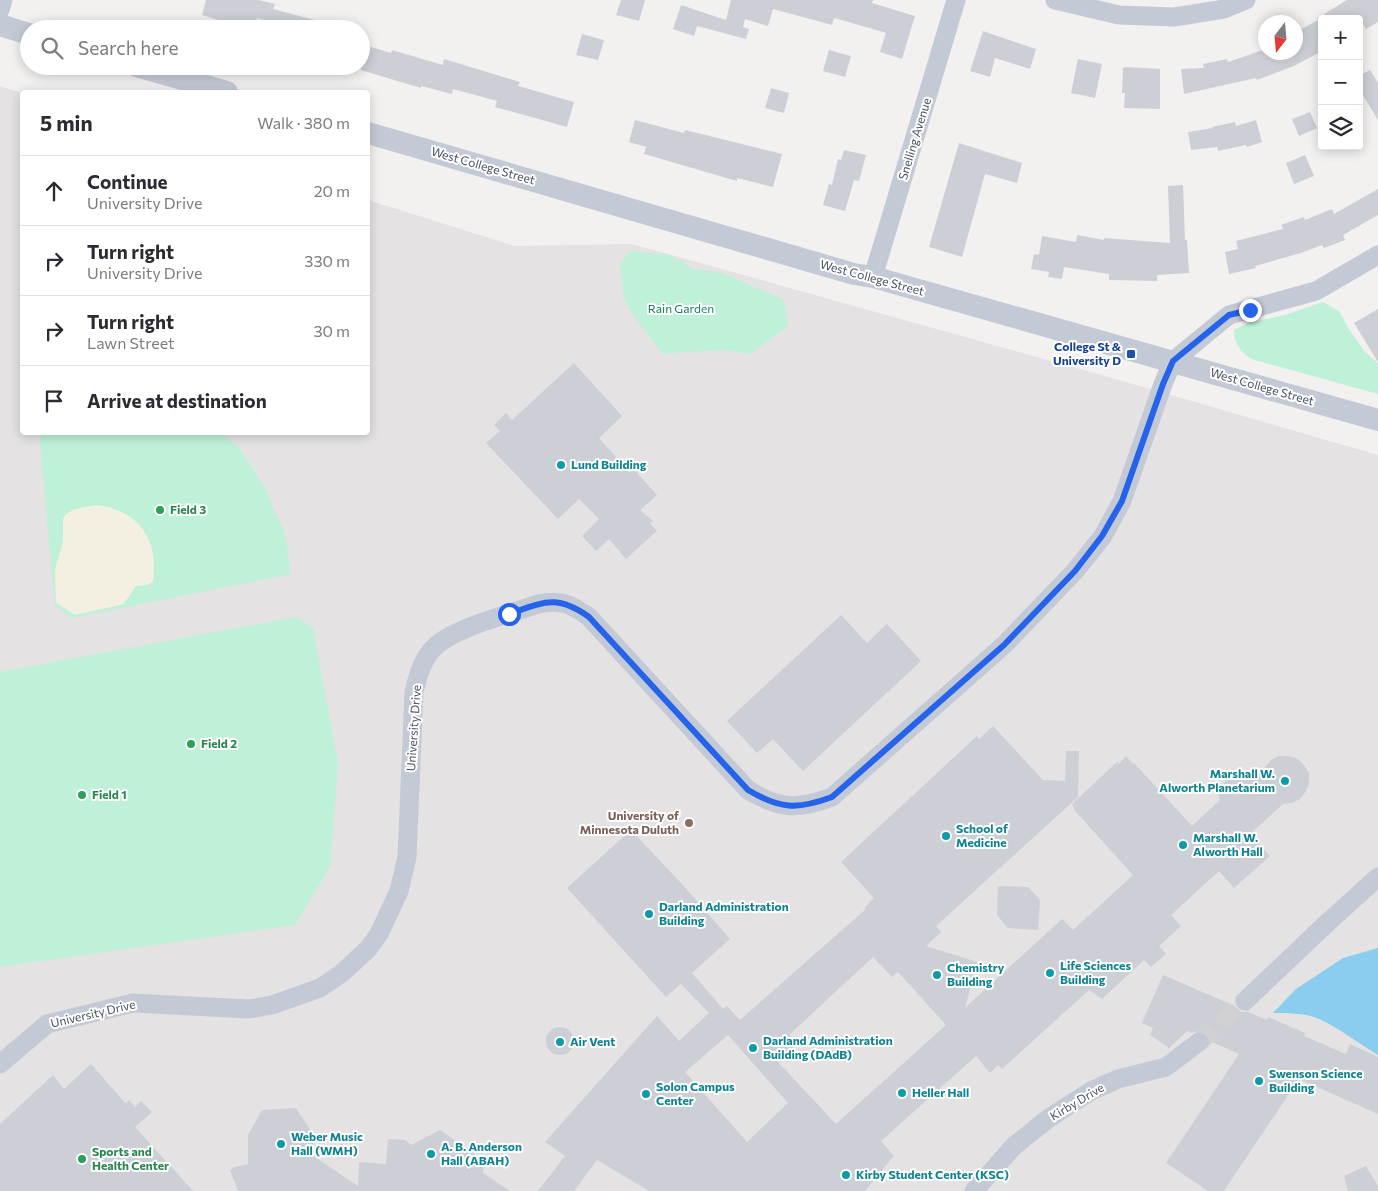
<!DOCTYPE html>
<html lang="en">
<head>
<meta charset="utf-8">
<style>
	:root { --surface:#fff; --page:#f2f2f3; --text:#2b2b33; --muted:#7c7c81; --line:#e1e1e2 }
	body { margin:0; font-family:Commissioner,sans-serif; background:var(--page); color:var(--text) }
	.controls { position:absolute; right:15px; top:15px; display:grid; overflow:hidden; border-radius:5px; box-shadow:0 2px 12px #0003 }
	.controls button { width:45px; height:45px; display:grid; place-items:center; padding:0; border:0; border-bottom:1px solid var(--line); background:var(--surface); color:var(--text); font:25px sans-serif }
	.compass { position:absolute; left:1258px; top:15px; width:45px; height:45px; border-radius:50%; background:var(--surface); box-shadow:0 2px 12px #0003; rotate:196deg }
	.stop { position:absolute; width:15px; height:15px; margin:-11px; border:4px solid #2563eb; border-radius:50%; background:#fff }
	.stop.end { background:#2563eb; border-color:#fff; box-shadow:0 1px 5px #0008 }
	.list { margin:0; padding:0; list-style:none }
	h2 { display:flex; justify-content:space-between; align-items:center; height:65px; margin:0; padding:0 20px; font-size:21px }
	h2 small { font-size:16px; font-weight:400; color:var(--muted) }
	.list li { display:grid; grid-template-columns:32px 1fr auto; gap:15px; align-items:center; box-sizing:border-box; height:70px; padding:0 20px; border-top:1px solid var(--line) }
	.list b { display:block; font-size:19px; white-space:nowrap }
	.list p { margin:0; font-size:16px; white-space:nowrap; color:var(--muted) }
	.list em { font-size:16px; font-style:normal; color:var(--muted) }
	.icon { flex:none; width:28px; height:28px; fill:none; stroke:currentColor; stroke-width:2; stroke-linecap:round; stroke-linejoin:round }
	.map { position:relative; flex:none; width:1378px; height:1191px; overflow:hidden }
	.search { position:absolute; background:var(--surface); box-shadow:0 2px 12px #0003; left:20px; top:20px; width:350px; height:55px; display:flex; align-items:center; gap:12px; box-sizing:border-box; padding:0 18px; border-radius:28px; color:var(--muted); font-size:19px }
	.panel { position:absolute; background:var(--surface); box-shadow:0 2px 12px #0003; left:20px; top:90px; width:350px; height:345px; border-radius:5px }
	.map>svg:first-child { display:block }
	.education { fill:#e4e2e2 }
	.green { fill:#bef1d8 }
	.sand { fill:#f4f0e1 }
	.water { fill:#8bcdee }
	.building { fill:#cccfd6; fill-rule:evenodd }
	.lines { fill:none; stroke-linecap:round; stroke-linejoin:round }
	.minor-tunnel { stroke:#d1d1d3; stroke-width:19; stroke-dasharray:19 9; stroke-linecap:butt }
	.minor { stroke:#c4cad5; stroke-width:19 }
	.tertiary { stroke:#c4cad5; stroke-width:22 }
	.route { stroke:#2563eb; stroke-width:6 }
	.transit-dot { fill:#1a4fb4; stroke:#fff; stroke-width:2 }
	.culture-dot { fill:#0f9aa8; stroke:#fff; stroke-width:2 }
	.leisure-dot { fill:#2e9e5b; stroke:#fff; stroke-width:2 }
	.education-dot { fill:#8d6e63; stroke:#fff; stroke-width:2 }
	.labels { text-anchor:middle; stroke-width:4; stroke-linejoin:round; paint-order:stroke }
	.street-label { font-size:12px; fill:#48515e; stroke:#fff }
	.park-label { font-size:12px; fill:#15835a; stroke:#fff }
	.transit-label { font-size:12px; font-weight:bold; fill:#164399; stroke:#fff; text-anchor:end }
	.culture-label { font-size:12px; font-weight:bold; fill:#0d838f; stroke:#fff; text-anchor:start }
	.leisure-label { font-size:12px; font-weight:bold; fill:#27864d; stroke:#fff; text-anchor:start }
	.education-label { font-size:12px; font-weight:bold; fill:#785e54; stroke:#fff; text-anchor:end }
</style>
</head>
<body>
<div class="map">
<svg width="1378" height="1191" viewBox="0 0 1378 1191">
	<rect width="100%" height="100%" fill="#f3f1f0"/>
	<!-- education -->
	<path class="education" d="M 0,86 L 22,93 L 22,432 L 368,432 L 368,200 L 515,246 L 632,244 L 1119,380 L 1378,455 L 1378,1191 L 0,1191 Z"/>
	<!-- green -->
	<g class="green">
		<path d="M 630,251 L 670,255 L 694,269 L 722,273 L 784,300 L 788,326 L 750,354 L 726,350 L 683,352 L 663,354 L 634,317 L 624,298 L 620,263 Z"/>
		<path d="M 1323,302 L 1339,311 L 1349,329 L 1365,352 L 1378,363 L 1378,394 L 1251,359 C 1240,351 1234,344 1234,330 L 1248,323 L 1285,315 Z"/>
		<path d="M 39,433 L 221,433 L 239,448 L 264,486 L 285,534 L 291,574 L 72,618 L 55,606 Z"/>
		<path d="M 297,617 L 313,628 L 338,764 L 330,867 L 295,925 L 0,967 L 0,672 Z"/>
	</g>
	<!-- sand -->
	<path class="sand" d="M 96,505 C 139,510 159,540 153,581 L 148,585 L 136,586 L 124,604 L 75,615 L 56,603 L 55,570 L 63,542 L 63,519 L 66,514 L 75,509 Z"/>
	<!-- water -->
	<path class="water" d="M 1378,948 L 1378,1055 C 1358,1043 1338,1027 1317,1018 C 1303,1013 1287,1013 1273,1013 L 1296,989 L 1343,958 Z"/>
	<!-- building -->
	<g class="building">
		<path d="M 206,0 L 259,0 L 275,4 L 273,9 L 330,24 L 329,29 L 285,29 L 285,26 L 257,18 L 254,29 L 247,29 L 202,15 Z"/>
		<path d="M 621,0 L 645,0 L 639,21 L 616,15 Z"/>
		<path d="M 731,0 L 873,0 L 872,3 L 915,16 L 902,59 L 880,52 L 886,33 L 880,31 L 834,18 L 832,25 L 773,9 L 768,26 L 745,19 L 743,27 L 749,29 L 746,39 L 697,26 L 694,36 L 673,29 L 681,5 L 726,20 Z"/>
		<path d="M 1347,0 L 1378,0 L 1378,22 L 1366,29 L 1360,19 L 1322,19 L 1322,51 L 1294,66 L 1257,80 L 1256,78 L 1184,94 L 1181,69 L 1204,68 L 1203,64 L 1227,59 L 1228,62 L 1266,49 L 1266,52 L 1296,52 L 1296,32 L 1320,19 L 1316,19 Z"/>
		<path d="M 983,31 L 1036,49 L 1030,69 L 995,58 L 990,77 L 970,71 Z"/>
		<path d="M 582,34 L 604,40 L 598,60 L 576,55 Z"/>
		<path d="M 361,44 L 391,53 L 392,50 L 443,65 L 444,59 L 520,82 L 518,86 L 574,102 L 567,127 L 495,107 L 497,101 L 453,89 L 452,94 L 421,86 L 421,88 L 361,70 Z"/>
		<path d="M 829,50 L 851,56 L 845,77 L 823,71 Z"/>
		<path d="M 1078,59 L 1102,64 L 1095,98 L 1071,93 Z"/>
		<path d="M 1126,67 L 1160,69 L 1160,109 L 1124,108 L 1125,93 L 1122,93 L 1123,68 Z"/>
		<path d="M 1370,70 L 1378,83 L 1378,120 L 1359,89 L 1359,76 Z"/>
		<path d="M 771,88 L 789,93 L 784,113 L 765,108 Z"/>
		<path d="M 1310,112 L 1317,128 L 1299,136 L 1292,119 Z"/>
		<path d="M 635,120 L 684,133 L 685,130 L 782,154 L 773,187 L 737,178 L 737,181 L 644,154 L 646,147 L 629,142 Z"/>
		<path d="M 1256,120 L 1262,142 L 1247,147 L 1246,145 L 1218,151 L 1217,147 L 1191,150 L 1188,132 L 1213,128 L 1212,127 L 1235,122 L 1236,126 Z"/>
		<path d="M 959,143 L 1022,163 L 1017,183 L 985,174 L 962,257 L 929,247 Z"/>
		<path d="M 844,150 L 866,155 L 859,181 L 854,180 L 845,211 L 823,205 L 829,184 L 832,185 L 838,159 L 841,160 Z"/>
		<path d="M 1305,155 L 1314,176 L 1294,184 L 1286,163 Z"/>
		<path d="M 1183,185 L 1185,240 L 1187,240 L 1189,273 L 1157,275 L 1157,281 L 1109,280 L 1109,274 L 1064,267 L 1062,279 L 1048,277 L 1049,272 L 1031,269 L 1034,254 L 1039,255 L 1042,236 L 1076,242 L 1077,235 L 1104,240 L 1104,238 L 1170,243 L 1168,186 Z"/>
		<path d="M 1378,189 L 1378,215 L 1343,235 L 1345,240 L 1324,248 L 1322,245 L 1301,253 L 1255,266 L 1256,268 L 1229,274 L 1225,252 L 1238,249 L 1236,241 L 1283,229 L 1281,225 L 1304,217 L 1305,220 L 1332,209 L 1334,214 Z"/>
		<path d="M 1378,309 L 1378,362 L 1354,323 Z"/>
		<path d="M 574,363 L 622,416 L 599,438 L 630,473 L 634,469 L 657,495 L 640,510 L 653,521 L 650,523 L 657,531 L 626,559 L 609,539 L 596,551 L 582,536 L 599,519 L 579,499 L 558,519 L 486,443 L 500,431 L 494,425 L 506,413 L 512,420 Z"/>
		<path d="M 841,615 L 867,643 L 887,624 L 921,661 L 803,771 L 773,739 L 757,753 L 727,721 Z"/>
		<path d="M 993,726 L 1043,780 L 1065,781 L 1066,751 L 1079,751 L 1078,797 L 936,926 L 941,932 L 926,946 L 977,962 L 965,1008 L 1062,919 L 1073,930 L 1133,875 L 1076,812 L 1072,804 L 1117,762 L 1119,764 L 1126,756 L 1133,764 L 1134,763 L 1192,826 L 1220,800 L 1217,789 L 1239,769 L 1258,775 L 1271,760 L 1279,756 L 1289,756 L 1298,759 L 1304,765 L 1309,773 L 1309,783 L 1306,791 L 1300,799 L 1292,803 L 1283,804 L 1250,834 L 1270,856 L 1234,888 L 1219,871 L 1171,915 L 1181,926 L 1159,946 L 1166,954 L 1151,967 L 1144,960 L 1102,999 L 1089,990 L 1002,1069 L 998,1065 L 990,1073 L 976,1056 L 881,1141 L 894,1156 L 865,1191 L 649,1191 L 597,1160 L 574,1191 L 538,1191 L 565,1156 L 545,1142 L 657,1016 L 679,1041 L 709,1013 L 681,984 L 666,997 L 567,888 L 631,830 L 681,883 L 730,939 L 692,973 L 723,1009 L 727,1006 L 740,1020 L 866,909 L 864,908 L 874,898 L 841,862 L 977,736 L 979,739 ZM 873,957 L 892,977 L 898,972 L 946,1025 L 836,1124 L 778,1062 L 797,1044 L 789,1035 ZM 728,1035 L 788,1103 L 747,1142 L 685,1072 Z"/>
		<path d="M 998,886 L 1028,887 L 1040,900 L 1038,930 L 1008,928 L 997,915 Z"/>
		<path d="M 1163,975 L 1235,1006 L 1241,1012 L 1248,1012 L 1267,1020 L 1268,1017 L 1305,1033 L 1304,1036 L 1346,1054 L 1350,1044 L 1378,1057 L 1378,1114 L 1299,1079 L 1224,1191 L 1208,1191 L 1166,1163 L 1239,1054 L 1210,1041 L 1208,1035 L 1203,1032 L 1197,1031 L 1192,1033 L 1187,1031 L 1169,1048 L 1150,1035 L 1153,1028 L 1142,1023 Z"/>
		<circle cx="560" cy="1041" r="14"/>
		<path d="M 91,1064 L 126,1104 L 129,1100 L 135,1107 L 141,1101 L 152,1112 L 135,1127 L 193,1191 L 0,1191 L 0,1124 L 53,1075 L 64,1089 Z"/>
		<path d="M 296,1108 L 313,1134 L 315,1157 L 358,1186 L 359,1162 L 386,1164 L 388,1139 L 405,1140 L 411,1145 L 440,1130 L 484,1161 L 483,1173 L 510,1191 L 238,1191 L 230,1170 L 235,1167 L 248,1164 L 248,1135 L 262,1110 Z"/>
		<path d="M 1366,1166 L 1378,1186 L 1378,1191 L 1348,1191 L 1344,1176 Z"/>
	</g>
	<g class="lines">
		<!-- minor-tunnel -->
		<path class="minor-tunnel" d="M 1199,1042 L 1245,1001"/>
		<!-- minor -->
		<g class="minor">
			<path d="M 1055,0 L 1119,15 L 1174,17 L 1224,9 L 1246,0"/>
			<path d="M 0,10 L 3,0"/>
			<path d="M 873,277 L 956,0"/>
			<path d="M 1245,1001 L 1326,924 L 1378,877"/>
			<path d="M 0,1064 L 47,1024 L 133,1003 L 249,1009 L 272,1005 L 320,988 L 342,973 L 368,949 L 379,934 L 399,891 L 407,857 L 414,692 C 418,675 423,656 438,644 C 460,626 510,614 538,604 C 560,599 571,604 589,617 L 748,790 C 780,809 797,810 832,797 L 1004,645 L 1075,571 L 1103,536 L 1122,501 L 1163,384 L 1173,361 L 1229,315 L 1316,291 L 1378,255"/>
			<path d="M 974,1191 L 1014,1146 L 1049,1118 L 1091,1091 L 1118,1079 L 1166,1067 L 1199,1042"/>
		</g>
		<!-- tertiary -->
		<g class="tertiary">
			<path d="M 0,25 L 29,34"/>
			<path d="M 136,66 L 227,92"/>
			<path d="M 368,133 L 854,274 L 873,277 L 1378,420"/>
		</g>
	</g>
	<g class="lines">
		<!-- route -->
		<path class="route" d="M 509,614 C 544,602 557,594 589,617 L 748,790 C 780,809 797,810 832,797 L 1004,645 L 1075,571 L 1102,536 L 1122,501 L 1163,384 L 1173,361 L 1229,315 L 1250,310"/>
	</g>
	<!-- markers -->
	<rect class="transit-dot" x="1126" y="349" width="10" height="10" rx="2.5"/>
	<g class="culture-dot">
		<circle cx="561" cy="465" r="5"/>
		<circle cx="1285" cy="781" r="5"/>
		<circle cx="946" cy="836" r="5"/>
		<circle cx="1183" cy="845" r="5"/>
		<circle cx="649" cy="914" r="5"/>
		<circle cx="1050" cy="973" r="5"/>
		<circle cx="937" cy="975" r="5"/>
		<circle cx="560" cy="1042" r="5"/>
		<circle cx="753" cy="1048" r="5"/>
		<circle cx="1259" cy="1081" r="5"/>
		<circle cx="902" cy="1093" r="5"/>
		<circle cx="646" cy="1094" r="5"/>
		<circle cx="281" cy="1144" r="5"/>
		<circle cx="431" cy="1154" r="5"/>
		<circle cx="846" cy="1175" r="5"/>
	</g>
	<g class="leisure-dot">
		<circle cx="160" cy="510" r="5"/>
		<circle cx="191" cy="744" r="5"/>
		<circle cx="82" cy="795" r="5"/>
		<circle cx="82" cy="1159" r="5"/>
	</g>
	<circle class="education-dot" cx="689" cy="823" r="5"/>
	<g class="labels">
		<!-- street labels -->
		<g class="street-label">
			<text transform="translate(915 139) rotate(-73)" y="4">Snelling Avenue</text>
			<text transform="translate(483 166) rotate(16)" y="4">West College Street</text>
			<text transform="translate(872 278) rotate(15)" y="4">West College Street</text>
			<text transform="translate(1262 387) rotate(16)" y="4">West College Street</text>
			<text transform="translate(414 728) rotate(-86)" y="4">University Drive</text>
			<text transform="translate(93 1014) rotate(-13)" y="4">University Drive</text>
			<text transform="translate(1077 1102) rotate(-31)" y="4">Kirby Drive</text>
		</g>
		<!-- park labels -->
		<g class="park-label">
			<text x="681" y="313">Rain Garden</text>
		</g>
		<!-- transit labels -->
		<g class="transit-label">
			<text x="1121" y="351">College St &amp;<tspan x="1121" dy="14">University D</tspan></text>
		</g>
		<!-- culture labels -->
		<g class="culture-label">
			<text x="571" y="469">Lund Building</text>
			<text x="1275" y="778" text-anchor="end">Marshall W.<tspan x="1275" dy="14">Alworth Planetarium</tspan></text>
			<text x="956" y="833">School of<tspan x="956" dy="14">Medicine</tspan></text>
			<text x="1193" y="842">Marshall W.<tspan x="1193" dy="14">Alworth Hall</tspan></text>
			<text x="659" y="911">Darland Administration<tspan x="659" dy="14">Building</tspan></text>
			<text x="1060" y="970">Life Sciences<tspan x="1060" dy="14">Building</tspan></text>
			<text x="947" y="972">Chemistry<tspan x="947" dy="14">Building</tspan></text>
			<text x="763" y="1045">Darland Administration<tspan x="763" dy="14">Building (DAdB)</tspan></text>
			<text x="570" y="1046">Air Vent</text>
			<text x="1269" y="1078">Swenson Science<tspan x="1269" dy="14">Building</tspan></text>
			<text x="656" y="1091">Solon Campus<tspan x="656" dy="14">Center</tspan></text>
			<text x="912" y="1097">Heller Hall</text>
			<text x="291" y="1141">Weber Music<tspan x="291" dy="14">Hall (WMH)</tspan></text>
			<text x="441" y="1151">A. B. Anderson<tspan x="441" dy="14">Hall (ABAH)</tspan></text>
			<text x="856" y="1179">Kirby Student Center (KSC)</text>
		</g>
		<!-- leisure labels -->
		<g class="leisure-label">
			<text x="170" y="514">Field 3</text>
			<text x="201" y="748">Field 2</text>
			<text x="92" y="799">Field 1</text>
			<text x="92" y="1156">Sports and<tspan x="92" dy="14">Health Center</tspan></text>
		</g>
		<!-- education labels -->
		<g class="education-label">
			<text x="679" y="820">University of<tspan x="679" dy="14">Minnesota Duluth</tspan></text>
		</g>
	</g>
</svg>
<div class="controls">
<button>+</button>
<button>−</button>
<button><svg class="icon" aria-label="layers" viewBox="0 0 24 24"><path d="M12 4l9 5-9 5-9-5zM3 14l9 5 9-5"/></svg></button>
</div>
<svg class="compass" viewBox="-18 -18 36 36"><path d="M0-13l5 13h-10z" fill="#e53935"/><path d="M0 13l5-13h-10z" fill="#7c7c81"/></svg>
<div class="stop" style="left:509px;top:614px"></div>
<div class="stop end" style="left:1250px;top:310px"></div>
<div class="search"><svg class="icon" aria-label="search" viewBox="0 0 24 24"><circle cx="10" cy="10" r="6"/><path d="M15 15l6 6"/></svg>Search here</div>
<section class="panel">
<h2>5 min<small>Walk · 380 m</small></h2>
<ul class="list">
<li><svg class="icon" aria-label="ahead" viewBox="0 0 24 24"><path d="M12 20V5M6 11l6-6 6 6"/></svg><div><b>Continue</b><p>University Drive</p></div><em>20 m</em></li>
<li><svg class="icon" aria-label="right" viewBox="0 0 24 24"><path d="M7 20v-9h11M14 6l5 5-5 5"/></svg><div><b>Turn right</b><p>University Drive</p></div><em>330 m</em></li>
<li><svg class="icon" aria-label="right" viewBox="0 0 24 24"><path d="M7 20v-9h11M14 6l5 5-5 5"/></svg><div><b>Turn right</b><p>Lawn Street</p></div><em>30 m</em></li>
<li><svg class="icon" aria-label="arrive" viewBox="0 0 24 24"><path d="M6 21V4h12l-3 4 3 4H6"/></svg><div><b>Arrive at destination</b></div></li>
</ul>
</section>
</div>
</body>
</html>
